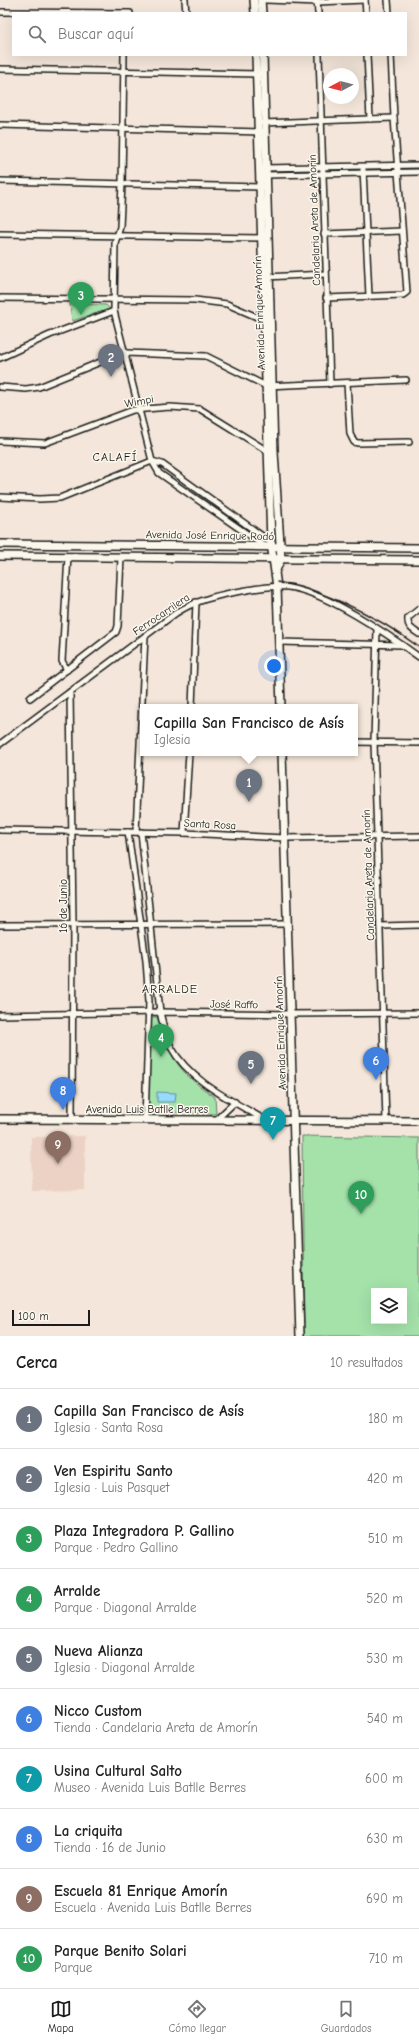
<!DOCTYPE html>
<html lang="es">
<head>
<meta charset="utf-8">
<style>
	:root { --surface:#fff; --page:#f2f2f2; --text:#222; --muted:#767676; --line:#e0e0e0; --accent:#1c1c1c }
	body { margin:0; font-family:"Comic Neue",sans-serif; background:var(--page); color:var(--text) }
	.controls { position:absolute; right:12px; bottom:12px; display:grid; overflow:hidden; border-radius:0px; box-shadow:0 4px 16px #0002 }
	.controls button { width:36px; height:36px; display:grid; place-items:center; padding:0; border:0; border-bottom:1px solid var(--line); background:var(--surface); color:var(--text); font:20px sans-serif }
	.compass { position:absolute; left:323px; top:68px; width:36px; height:36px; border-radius:50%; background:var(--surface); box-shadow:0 4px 16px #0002; rotate:263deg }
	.scale { position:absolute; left:12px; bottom:10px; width:78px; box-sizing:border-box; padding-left:4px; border:2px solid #1c1c1c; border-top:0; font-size:11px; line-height:14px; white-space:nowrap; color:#1c1c1c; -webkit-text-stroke:3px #fbf7ec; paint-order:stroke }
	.you { position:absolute; left:274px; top:666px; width:14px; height:14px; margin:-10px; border:3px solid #fff; border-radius:50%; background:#1a73e8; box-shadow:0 0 0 6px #1a73e833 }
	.badge { display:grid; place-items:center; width:26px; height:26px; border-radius:50%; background:var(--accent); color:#fff; font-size:13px; font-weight:700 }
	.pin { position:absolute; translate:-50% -33px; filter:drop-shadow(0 1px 2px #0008) }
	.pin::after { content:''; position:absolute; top:21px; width:14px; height:12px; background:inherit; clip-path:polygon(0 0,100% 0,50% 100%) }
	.popup { position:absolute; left:140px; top:704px; width:218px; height:52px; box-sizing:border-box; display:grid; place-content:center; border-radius:0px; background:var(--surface); filter:drop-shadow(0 1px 3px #0005); font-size:13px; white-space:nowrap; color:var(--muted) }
	.popup b { font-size:15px; color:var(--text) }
	.popup::after { content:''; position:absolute; left:50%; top:100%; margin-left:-8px; border:8px solid transparent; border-top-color:var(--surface) }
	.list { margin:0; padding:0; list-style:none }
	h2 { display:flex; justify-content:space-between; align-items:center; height:52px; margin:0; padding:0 16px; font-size:17px }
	h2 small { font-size:13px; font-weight:400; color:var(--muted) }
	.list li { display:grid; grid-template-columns:26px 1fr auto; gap:12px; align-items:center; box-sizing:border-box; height:60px; padding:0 16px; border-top:1px solid var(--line) }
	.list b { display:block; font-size:15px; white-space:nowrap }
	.list p { margin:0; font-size:13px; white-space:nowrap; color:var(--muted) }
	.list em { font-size:13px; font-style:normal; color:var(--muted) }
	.icon { flex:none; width:22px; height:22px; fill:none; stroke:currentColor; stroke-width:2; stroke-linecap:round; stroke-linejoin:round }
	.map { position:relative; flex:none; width:419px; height:1336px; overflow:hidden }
	.search { position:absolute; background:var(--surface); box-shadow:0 4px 16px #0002; left:12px; right:12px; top:12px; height:44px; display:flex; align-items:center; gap:10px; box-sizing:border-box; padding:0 14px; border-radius:0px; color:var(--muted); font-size:15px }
	.sheet { height:652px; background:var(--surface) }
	nav { display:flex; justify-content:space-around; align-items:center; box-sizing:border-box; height:56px; border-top:1px solid var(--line); background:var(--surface); font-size:11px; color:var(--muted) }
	nav a { display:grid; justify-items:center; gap:2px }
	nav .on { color:var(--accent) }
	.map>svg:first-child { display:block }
	.built { fill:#ecd2c4 }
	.green { fill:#a4e2aa; stroke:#607f63; fill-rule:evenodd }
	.water { fill:#97daf9; stroke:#668ea1 }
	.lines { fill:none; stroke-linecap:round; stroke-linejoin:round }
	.street-casing { stroke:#1c1c1c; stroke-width:8 }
	.secondary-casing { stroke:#1c1c1c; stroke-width:10 }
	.street { stroke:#fbf7ec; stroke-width:5 }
	.secondary { stroke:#fbf7ec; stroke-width:7 }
	.rail { stroke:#1c1c1c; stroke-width:1.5 }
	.labels { text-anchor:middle; stroke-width:3; stroke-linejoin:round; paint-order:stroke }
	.street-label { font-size:11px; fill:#1c1c1c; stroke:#fbf7ec }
	.neighbourhood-label { font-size:12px; letter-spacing:1px; fill:#1c1c1c; stroke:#fbf7ec }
</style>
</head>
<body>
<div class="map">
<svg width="419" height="1336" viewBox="0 0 419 1336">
	<rect width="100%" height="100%" fill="#f4e6da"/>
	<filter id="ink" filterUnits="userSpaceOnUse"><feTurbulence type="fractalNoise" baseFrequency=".025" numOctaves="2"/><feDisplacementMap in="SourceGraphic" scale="8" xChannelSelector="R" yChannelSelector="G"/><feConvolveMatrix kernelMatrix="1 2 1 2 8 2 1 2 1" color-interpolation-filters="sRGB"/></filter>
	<g filter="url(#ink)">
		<!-- built -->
		<path class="built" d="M 85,1136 L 85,1190 L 32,1191 L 31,1137 Z"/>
		<!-- green -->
		<g class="green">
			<path d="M 70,304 L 106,305 L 110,309 L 72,321 Z"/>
			<path d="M 151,1017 L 157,1017 C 170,1058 179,1073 215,1097 L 216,1114 L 148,1111 Z"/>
			<path d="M 302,1136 L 419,1138 L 419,1336 L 304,1336 ZM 374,1291 L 404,1291 L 404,1321 L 374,1321 Z"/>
		</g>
		<!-- water -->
		<path class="water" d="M 157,1092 L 176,1093 L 175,1102 L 157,1102 Z"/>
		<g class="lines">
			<!-- street casing -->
			<g class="street-casing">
				<g id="street">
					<path d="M 185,0 L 186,13"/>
					<path d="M 266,0 L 318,2 L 365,0"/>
					<path d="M 317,0 L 318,13"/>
					<path d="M 365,0 L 366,13"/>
					<path d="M 388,0 L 389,13"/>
					<path d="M 0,12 L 130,13"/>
					<path d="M 124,55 L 122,184 L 120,227 L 115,243 L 114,311 L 152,461 L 159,473 L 266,547"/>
					<path d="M 319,55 L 330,384"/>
					<path d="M 367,55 L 370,119"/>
					<path d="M 0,69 L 259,74"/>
					<path d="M 263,123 L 394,118"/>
					<path d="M 0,125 L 262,132"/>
					<path d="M 264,168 L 419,165"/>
					<path d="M 363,169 L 369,296"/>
					<path d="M 265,175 L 419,172"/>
					<path d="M 0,181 L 263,187"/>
					<path d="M 0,234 L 265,238"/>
					<path d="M 324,234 L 402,231"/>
					<path d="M 266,277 L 325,274"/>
					<path d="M 0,298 L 195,300 L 227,304 L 257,317 L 267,319"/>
					<path d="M 326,298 L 403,295 L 407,292 L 394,118 L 391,55"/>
					<path d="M 0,358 L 50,335 L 114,311"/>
					<path d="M 347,383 L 350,434 L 354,442 L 358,443 L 409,442"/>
					<path d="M 0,387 L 26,389 L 39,387 L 115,356 L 126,353 L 206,356 L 266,386 L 406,380"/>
					<path d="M 0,441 L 45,443 L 133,410 L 170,407 L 200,409 L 269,452"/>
					<path d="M 152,461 L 162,464 L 272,543"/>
					<path d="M 0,497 L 40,499 L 60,498 L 152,461"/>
					<path d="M 419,609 L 408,618 C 407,627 412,629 419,634"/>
					<path d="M 377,629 L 374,742 L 386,1121"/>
					<path d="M 279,642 L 402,645"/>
					<path d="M 67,670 L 62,661 L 68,556"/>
					<path d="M 70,692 L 73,923 L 72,1120"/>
					<path d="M 30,698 L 116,632 L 118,626 L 121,557"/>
					<path d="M 192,707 L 196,602"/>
					<path d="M 355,742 L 419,743"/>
					<path d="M 0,744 L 176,613 C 195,601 214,596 236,592 C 253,589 270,585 288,587 C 324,591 389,635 419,657"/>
					<path d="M 0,830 L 184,833 L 285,838 L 419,836"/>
					<path d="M 128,832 L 146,961 L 149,1001 L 145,1120"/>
					<path d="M 136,832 L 145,636"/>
					<path d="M 141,832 L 160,1012 C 163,1024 165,1036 171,1047 C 190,1082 233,1101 265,1120"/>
					<path d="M 184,833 L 189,753"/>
					<path d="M 0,925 L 287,924"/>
					<path d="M 380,926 L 419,925"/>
					<path d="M 0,1015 L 160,1012 L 290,1014 L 419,1013"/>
					<path d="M 216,1120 L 235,1102"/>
				</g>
			</g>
			<!-- secondary casing -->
			<g class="secondary-casing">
				<g id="secondary">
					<path d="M 254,0 L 255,13"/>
					<path d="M 261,0 L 262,13"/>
					<path d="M 256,55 L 271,543 L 277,587 L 281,707"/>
					<path d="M 263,55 L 274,452 L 281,559 L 276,570"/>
					<path d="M 0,544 L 419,548"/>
					<path d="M 0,556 L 419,560"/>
					<path d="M 282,753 L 300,1336"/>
					<path d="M 0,1119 L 419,1121"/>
				</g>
			</g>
			<!-- street -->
			<use href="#street" class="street"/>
			<!-- secondary -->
			<use href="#secondary" class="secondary"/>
			<!-- rail -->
			<path class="rail" d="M 277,582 C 330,592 375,615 419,647"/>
		</g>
	</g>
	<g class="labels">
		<!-- street labels -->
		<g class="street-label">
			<text transform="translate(314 220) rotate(-92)" y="4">Candelaria Areta de Amorín</text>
			<text transform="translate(259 313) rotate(-92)" y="4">Avenida Enrique Amorín</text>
			<text transform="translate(139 401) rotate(-10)" y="4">Wimpi</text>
			<text transform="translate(210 535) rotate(1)" y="4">Avenida José Enrique Rodó</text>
			<text transform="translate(161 614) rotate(-34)" y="4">Ferrocarrilera</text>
			<text transform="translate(210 824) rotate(3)" y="4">Santa Rosa</text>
			<text transform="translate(368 875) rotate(-92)" y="4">Candelaria Areta de Amorín</text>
			<text transform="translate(63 906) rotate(-90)" y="4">16 de Junio</text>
			<text transform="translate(234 1004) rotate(1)" y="4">José Raffo</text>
			<text transform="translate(280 1033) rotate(-92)" y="4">Avenida Enrique Amorín</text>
			<text x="147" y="1113">Avenida Luis Batlle Berres</text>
		</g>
		<!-- neighbourhood labels -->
		<g class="neighbourhood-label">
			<text x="115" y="461">CALAFÍ</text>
			<text x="170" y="993">ARRALDE</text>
		</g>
	</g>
</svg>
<div class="controls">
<button><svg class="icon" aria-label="layers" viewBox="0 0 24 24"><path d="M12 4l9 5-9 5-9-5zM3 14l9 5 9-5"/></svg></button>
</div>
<svg class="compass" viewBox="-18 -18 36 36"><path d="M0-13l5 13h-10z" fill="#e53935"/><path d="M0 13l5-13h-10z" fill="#767676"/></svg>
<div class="scale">100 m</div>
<div class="you"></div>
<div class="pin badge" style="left:249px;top:802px;background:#6b7280">1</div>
<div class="popup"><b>Capilla San Francisco de Asís</b>Iglesia</div>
<div class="pin badge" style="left:111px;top:377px;background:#6b7280">2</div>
<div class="pin badge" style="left:81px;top:315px;background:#2e9e5b">3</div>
<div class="pin badge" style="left:161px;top:1057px;background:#2e9e5b">4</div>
<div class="pin badge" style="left:251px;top:1084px;background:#6b7280">5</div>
<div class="pin badge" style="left:376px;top:1080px;background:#3f7fe0">6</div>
<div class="pin badge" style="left:273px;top:1140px;background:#0f9aa8">7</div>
<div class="pin badge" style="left:63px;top:1110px;background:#3f7fe0">8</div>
<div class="pin badge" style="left:58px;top:1164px;background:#8d6e63">9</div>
<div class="pin badge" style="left:361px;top:1214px;background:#2e9e5b">10</div>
<div class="search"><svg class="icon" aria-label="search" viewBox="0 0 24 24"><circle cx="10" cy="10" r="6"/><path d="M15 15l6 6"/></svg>Buscar aquí</div>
</div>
<section class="sheet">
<h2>Cerca<small>10 resultados</small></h2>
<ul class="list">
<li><span class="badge" style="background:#6b7280">1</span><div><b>Capilla San Francisco de Asís</b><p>Iglesia · Santa Rosa</p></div><em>180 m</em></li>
<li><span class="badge" style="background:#6b7280">2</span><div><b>Ven Espiritu Santo</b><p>Iglesia · Luis Pasquet</p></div><em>420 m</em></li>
<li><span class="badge" style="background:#2e9e5b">3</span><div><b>Plaza Integradora P. Gallino</b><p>Parque · Pedro Gallino</p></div><em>510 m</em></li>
<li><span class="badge" style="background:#2e9e5b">4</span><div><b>Arralde</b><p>Parque · Diagonal Arralde</p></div><em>520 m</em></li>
<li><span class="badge" style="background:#6b7280">5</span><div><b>Nueva Alianza</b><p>Iglesia · Diagonal Arralde</p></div><em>530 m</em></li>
<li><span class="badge" style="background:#3f7fe0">6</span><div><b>Nicco Custom</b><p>Tienda · Candelaria Areta de Amorín</p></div><em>540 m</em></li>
<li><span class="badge" style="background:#0f9aa8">7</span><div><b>Usina Cultural Salto</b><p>Museo · Avenida Luis Batlle Berres</p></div><em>600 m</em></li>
<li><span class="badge" style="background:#3f7fe0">8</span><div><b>La criquita</b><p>Tienda · 16 de Junio</p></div><em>630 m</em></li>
<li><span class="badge" style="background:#8d6e63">9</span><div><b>Escuela 81 Enrique Amorín</b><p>Escuela · Avenida Luis Batlle Berres</p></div><em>690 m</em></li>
<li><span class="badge" style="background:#2e9e5b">10</span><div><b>Parque Benito Solari</b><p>Parque</p></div><em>710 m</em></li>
</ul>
</section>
<nav>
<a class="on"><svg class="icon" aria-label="map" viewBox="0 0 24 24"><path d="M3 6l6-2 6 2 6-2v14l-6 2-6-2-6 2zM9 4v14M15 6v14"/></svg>Mapa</a>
<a><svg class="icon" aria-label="directions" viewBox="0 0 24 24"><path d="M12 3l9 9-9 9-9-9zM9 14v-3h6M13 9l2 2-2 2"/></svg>Cómo llegar</a>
<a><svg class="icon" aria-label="saved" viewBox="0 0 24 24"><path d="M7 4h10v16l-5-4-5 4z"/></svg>Guardados</a>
</nav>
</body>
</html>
